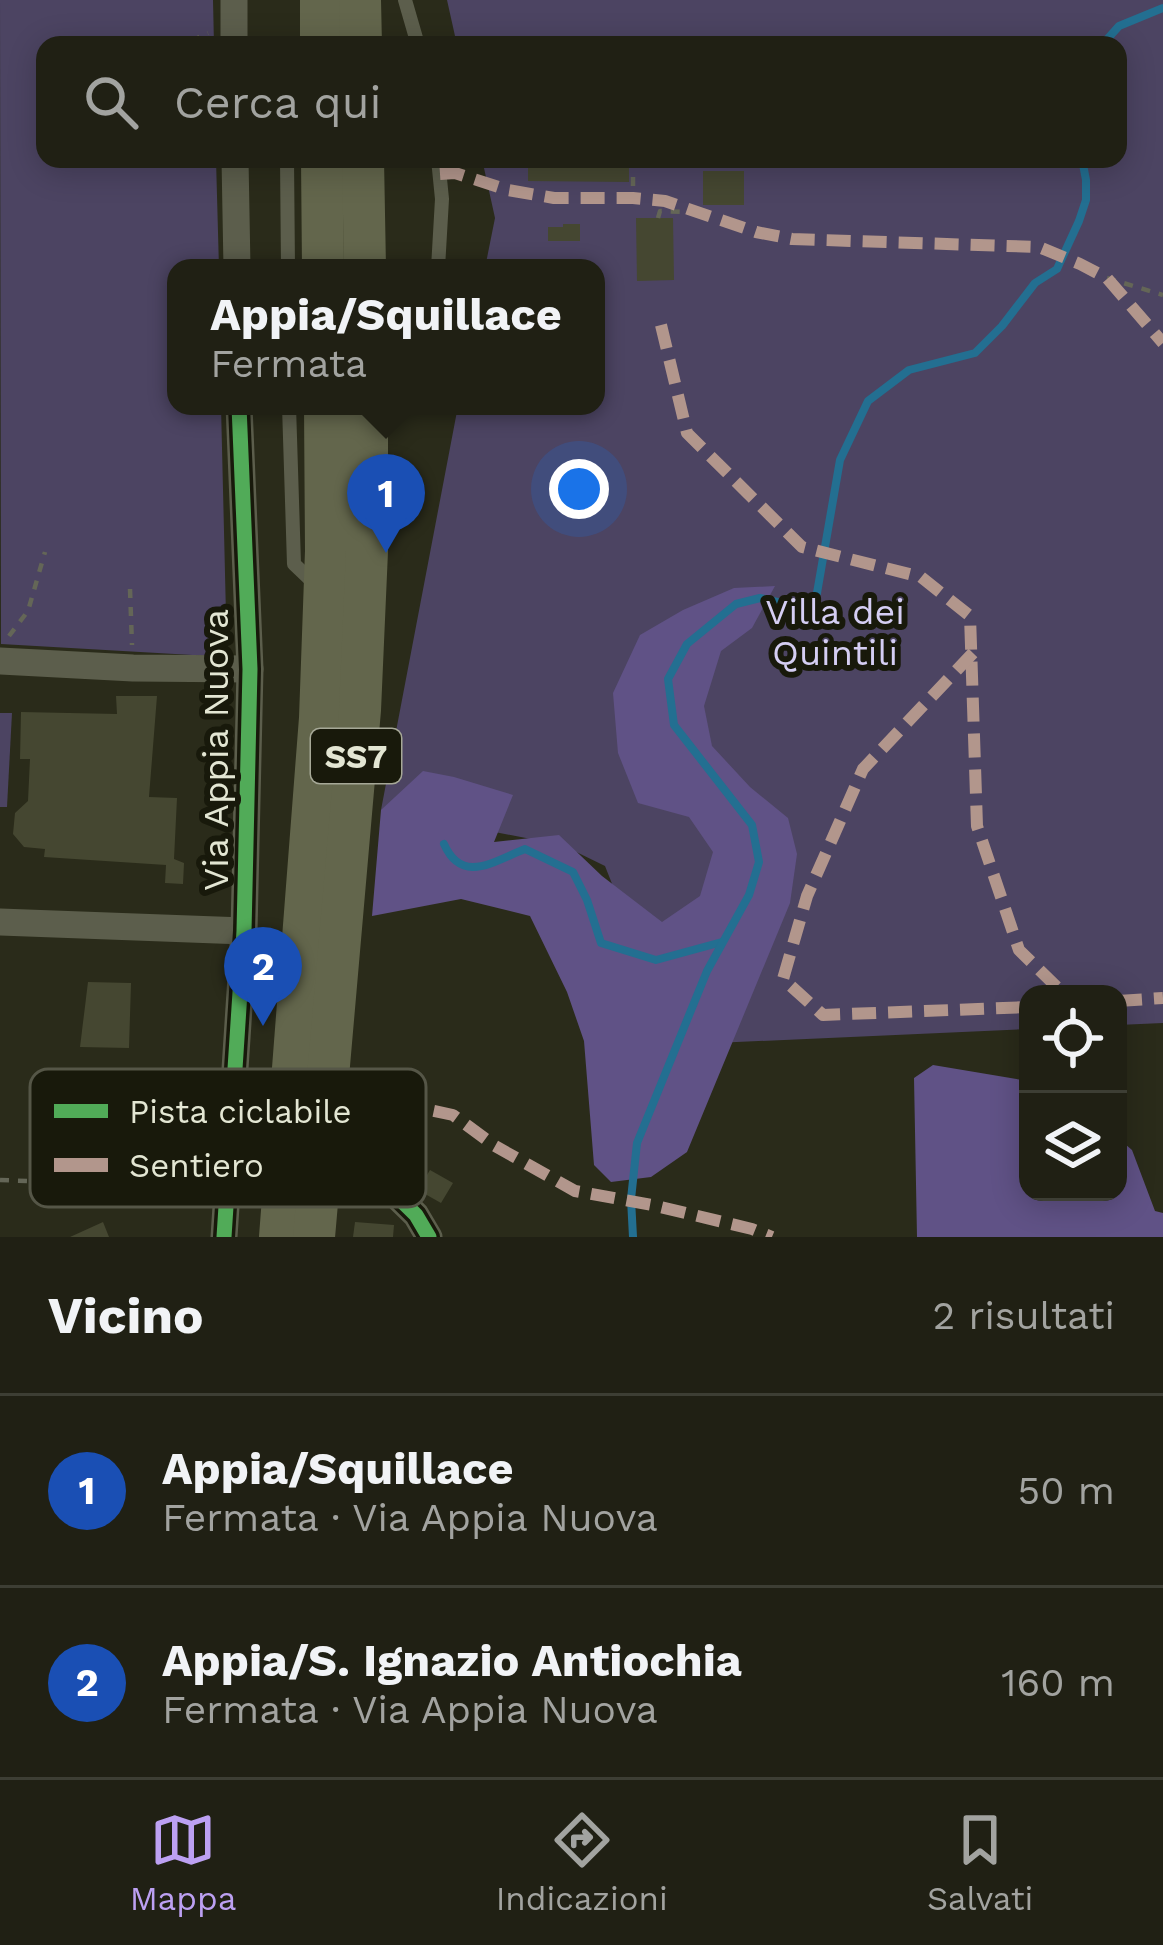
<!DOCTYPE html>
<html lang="it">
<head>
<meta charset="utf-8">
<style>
	:root { --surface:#202014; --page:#2d2d22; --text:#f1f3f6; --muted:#a2a3a0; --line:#3d3e34; --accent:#bca0f2 }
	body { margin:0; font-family:"Work Sans",sans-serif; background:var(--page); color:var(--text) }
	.controls { position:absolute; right:36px; bottom:36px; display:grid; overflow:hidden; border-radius:24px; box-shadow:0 6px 30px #0003 }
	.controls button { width:108px; height:108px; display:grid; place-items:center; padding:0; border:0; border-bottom:3px solid var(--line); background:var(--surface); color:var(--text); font:60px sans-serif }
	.you { position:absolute; left:579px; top:489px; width:42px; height:42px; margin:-30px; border:9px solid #fff; border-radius:50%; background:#1a73e8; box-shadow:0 0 0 18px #1a73e833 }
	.badge { display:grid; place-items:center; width:78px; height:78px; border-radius:50%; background:var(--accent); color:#fff; font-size:39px; font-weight:700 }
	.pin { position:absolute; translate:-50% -99px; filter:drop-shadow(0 3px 6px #0008) }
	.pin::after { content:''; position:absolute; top:63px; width:42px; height:36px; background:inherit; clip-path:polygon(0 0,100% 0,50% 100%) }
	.popup { position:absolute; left:167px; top:259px; width:438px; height:156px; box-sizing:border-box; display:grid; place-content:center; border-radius:24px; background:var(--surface); filter:drop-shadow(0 3px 9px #0005); font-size:39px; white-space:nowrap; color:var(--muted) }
	.popup b { font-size:45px; color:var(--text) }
	.popup::after { content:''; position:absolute; left:50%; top:100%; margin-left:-24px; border:24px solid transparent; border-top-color:var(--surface) }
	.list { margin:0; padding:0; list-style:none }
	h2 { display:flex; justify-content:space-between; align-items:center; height:156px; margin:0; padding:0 48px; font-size:51px }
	h2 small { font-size:39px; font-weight:400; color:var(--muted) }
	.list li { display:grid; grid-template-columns:78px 1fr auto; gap:36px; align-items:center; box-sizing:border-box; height:192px; padding:0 48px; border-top:3px solid var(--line) }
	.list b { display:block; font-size:45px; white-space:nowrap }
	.list p { margin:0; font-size:39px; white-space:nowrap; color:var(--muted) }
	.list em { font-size:39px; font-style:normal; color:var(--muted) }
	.icon { flex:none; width:66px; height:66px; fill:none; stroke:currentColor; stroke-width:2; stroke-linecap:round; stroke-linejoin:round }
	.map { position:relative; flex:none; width:1163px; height:1237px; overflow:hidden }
	.search { position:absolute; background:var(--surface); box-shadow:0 6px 30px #0003; left:36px; right:36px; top:36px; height:132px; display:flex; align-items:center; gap:30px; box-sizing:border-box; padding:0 42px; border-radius:24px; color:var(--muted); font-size:45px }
	.sheet { height:540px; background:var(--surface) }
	nav { display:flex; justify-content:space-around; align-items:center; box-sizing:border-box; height:168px; border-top:3px solid var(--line); background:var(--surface); font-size:33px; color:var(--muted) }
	nav a { display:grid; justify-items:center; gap:6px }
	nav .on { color:var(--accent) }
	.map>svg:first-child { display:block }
	.green { fill:#4c4462 }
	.forest { fill:#605286 }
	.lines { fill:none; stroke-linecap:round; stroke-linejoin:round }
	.stream { stroke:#236f91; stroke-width:8 }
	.building { fill:#454731 }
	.path { stroke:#646657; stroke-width:4.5; stroke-dasharray:9 9; stroke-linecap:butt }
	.service { stroke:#5c5e4c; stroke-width:14 }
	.minor { stroke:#5c5e4c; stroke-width:27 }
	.primary { stroke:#63664c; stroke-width:42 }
	.quiet { stroke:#b2968c; stroke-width:12; stroke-dasharray:24 12; stroke-linecap:butt }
	.cycleway-casing { stroke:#18190b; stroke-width:22 }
	.cycleway { stroke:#51ab58; stroke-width:15 }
	.labels { text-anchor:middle; stroke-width:12; stroke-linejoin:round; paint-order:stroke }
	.shield { fill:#18190b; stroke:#a6a897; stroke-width:3 }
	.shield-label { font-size:33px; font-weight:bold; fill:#e3e6d3 }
	.park-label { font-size:36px; fill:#d5cef3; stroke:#18190b }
	.street-label { font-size:36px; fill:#e3e6d3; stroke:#18190b }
	.key { fill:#18190b; stroke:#555647; stroke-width:3 }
	.key-label { font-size:33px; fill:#e3e6d3 }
</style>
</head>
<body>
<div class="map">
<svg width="1163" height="1237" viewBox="0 0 1163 1237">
	<rect width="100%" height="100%" fill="#2a2b1a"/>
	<!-- green -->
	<g class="green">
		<path d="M 0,0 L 213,0 L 214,45 L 45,45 L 45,159 L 216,159 L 219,268 L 176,268 L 176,406 L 221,406 L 227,657 L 1,644 Z"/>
		<path d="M 447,0 L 1163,0 L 1163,1023 L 1118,1025 L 1118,994 L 1028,994 L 1028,1029 L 649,1046 L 624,914 L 605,866 L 562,845 L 381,810 L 458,406 L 596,406 L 596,268 L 485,268 L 495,218 L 482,159 L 1118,159 L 1118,45 L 457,45 Z"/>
		<path d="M 0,713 L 12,713 L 7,807 L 0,807 Z"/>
	</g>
	<!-- forest -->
	<g class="forest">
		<path d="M 775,586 L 752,628 L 721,651 L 704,706 L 712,746 L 750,787 L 788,818 L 797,854 L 790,903 L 687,1152 L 651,1177 L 611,1182 L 594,1165 L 584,1041 L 567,992 L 530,916 L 461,899 L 372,916 L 381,810 L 423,771 L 454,777 L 513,795 L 494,842 L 559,835 L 602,876 L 662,922 L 700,896 L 713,852 L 689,817 L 638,803 L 618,753 L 613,693 L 640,635 L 683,610 L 734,588 Z"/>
		<path d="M 933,1065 L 1028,1081 L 1028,1192 L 1118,1192 L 1118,1138 L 1132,1150 L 1155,1211 L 1163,1213 L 1163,1237 L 917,1237 L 914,1078 Z"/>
	</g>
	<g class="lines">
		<!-- stream -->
		<g class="stream">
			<path d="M 1102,45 L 1119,26 L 1163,8"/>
			<path d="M 444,844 C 462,885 494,861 525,849 L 573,872 L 587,900 L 601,943 L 656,960 L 722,942"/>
			<path d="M 633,1237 L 631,1199 L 637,1143 L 707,971 L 749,895 L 759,862 L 752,825 L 674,725 L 668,679 L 687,644 L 736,604 L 760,598 L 786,604 L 807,605 L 817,593 L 840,460 L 868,401 L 909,370 L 975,353 L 1002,326 L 1035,283 L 1057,269 L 1079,221 L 1086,200 L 1086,180 L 1082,159"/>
		</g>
	</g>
	<!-- building -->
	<g class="building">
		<path d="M 528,159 L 629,159 L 629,182 L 528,181 Z"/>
		<rect x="703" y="171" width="41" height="34"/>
		<path d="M 636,218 L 673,218 L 674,280 L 637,281 Z"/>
		<path d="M 563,224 L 580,224 L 580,241 L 548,241 L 548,227 L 563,227 Z"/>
		<path d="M 116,696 L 157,696 L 149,797 L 177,798 L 174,859 L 184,863 L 183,884 L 165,883 L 166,865 L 44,857 L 45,849 L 24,847 L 13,834 L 15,813 L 28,801 L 30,759 L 20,759 L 21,712 L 117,714 Z"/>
		<path d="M 88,982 L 131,983 L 129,1048 L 80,1047 Z"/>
		<path d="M 67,1152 L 106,1154 L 106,1174 L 65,1173 Z"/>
		<path d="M 430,1170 L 453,1183 L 441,1203 L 418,1190 Z"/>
		<path d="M 103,1222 L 109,1237 L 70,1237 Z"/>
		<path d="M 355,1222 L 394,1225 L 393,1237 L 353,1237 Z"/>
	</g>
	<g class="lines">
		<!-- path -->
		<g class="path">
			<path d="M 196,45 L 199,37 L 208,33"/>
			<path d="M 633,159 L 633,198"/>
			<path d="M 658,218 L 660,211 L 684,212 L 686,208"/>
			<path d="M 1107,278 L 1163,295"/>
			<path d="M 130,589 L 132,645"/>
			<path d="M 9,636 L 28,611 L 45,552"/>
			<path d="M 0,1180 L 199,1187"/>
		</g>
		<!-- service -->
		<g class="service">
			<path d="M 405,0 L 418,45"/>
			<path d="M 287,159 L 288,268"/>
			<path d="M 438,159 L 442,199 L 438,268"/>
			<path d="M 289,406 L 294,564 L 315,584"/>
		</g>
		<!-- minor -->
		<g class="minor">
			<path d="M 234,0 L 234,45"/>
			<path d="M 235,159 L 237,268"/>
			<path d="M 0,661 L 133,668 L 250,669"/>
			<path d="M 0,922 L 244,931"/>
			<path d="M 326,1106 L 363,1163 L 416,1215 L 429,1237"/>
			<path d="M 230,1180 L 389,1191"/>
			<path d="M 224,1237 L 244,931 L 250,669 L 239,406"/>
		</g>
		<!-- primary -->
		<g class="primary">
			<path d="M 321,0 L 321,45"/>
			<path d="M 360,0 L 361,45"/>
			<path d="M 322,159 L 323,268"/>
			<path d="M 363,159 L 365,268"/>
			<path d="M 280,1237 L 320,718 L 326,551 L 325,406"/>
			<path d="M 314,1237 L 360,710 L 367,551 L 367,406"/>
		</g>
		<!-- quiet -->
		<g class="quiet">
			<path d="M 440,174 L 455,173 L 508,190 L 554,198 L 633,198 L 665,201 L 756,232 L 792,239 L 1039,247 L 1080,264 L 1107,278 L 1163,343"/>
			<path d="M 661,325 L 687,433 L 802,547 L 921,577 L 970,616 L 977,826 L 1019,950 L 1064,994"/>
			<path d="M 973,653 L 863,769 L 807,896 L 783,979 L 823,1015 L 1028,1007"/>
			<path d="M 1118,1001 L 1163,998"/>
			<path d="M 328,1089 L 453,1115 L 495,1146 L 575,1191 L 652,1205 L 752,1229 L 772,1237"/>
		</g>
		<!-- cycleway casing -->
		<g class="cycleway-casing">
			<g id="cycleway">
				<path d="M 326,1106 L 363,1163 L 416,1215 L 429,1237"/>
				<path d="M 224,1237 L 244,931 L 250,669 L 239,406"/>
			</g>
		</g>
		<!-- cycleway -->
		<use href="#cycleway" class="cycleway"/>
	</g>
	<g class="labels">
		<!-- shield labels -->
		<rect class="shield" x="311" y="729" width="90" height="54" rx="9"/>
		<g class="shield-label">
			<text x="356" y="768">SS7</text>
		</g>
		<!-- park labels -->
		<g class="park-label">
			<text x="835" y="624">Villa dei<tspan x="835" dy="41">Quintili</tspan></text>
		</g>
		<!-- street labels -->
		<g class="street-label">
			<text transform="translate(215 750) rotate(-90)" y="13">Via Appia Nuova</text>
		</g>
	</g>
	<!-- legend -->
	<rect x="30" y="1069" width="396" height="138" rx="18" class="key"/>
	<rect x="54" y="1104" width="54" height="14" fill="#51ab58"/>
	<rect x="54" y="1158" width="54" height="14" fill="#b2968c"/>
	<g class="key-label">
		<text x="129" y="1123">Pista ciclabile</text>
		<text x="129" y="1177">Sentiero</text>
	</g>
</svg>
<div class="controls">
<button><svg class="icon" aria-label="locate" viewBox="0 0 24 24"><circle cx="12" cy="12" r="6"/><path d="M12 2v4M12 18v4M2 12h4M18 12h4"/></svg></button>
<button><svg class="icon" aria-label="layers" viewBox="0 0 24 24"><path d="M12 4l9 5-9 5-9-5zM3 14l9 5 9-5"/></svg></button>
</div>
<div class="you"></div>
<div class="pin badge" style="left:386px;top:553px;background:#1a4fb4">1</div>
<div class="popup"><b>Appia/Squillace</b>Fermata</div>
<div class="pin badge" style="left:263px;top:1026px;background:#1a4fb4">2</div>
<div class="search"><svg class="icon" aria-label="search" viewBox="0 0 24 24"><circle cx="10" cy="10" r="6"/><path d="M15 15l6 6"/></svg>Cerca qui</div>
</div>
<section class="sheet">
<h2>Vicino<small>2 risultati</small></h2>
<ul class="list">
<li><span class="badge" style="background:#1a4fb4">1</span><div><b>Appia/Squillace</b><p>Fermata · Via Appia Nuova</p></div><em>50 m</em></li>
<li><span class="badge" style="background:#1a4fb4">2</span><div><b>Appia/S. Ignazio Antiochia</b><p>Fermata · Via Appia Nuova</p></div><em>160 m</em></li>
</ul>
</section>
<nav>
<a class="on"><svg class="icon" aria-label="map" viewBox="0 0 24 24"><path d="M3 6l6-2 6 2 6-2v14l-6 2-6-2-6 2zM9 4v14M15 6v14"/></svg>Mappa</a>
<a><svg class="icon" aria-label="directions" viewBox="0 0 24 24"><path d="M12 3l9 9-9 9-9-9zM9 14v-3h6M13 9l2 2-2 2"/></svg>Indicazioni</a>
<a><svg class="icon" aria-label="saved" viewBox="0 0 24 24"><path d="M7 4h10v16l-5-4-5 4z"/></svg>Salvati</a>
</nav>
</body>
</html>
